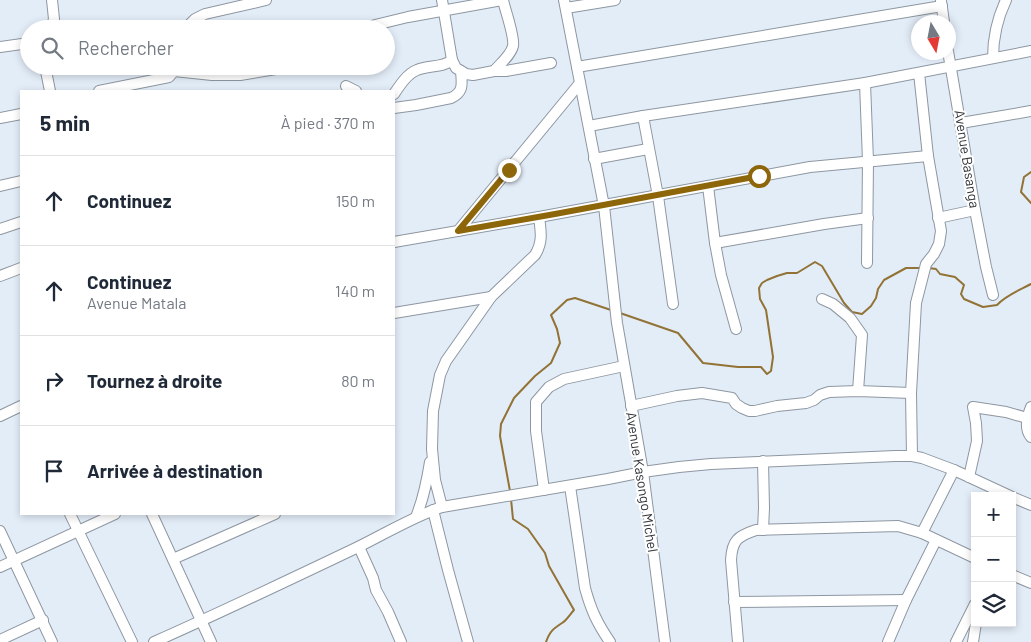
<!DOCTYPE html>
<html lang="fr">
<head>
<meta charset="utf-8">
<style>
	:root { --surface:#fff; --page:#f2f2f3; --text:#1f2937; --muted:#747a83; --line:#e0e1e3 }
	body { margin:0; font-family:Barlow,sans-serif; background:var(--page); color:var(--text) }
	.controls { position:absolute; right:15px; bottom:15px; display:grid; overflow:hidden; border-radius:0px; box-shadow:0 2px 8px #0003 }
	.controls button { width:45px; height:45px; display:grid; place-items:center; padding:0; border:0; border-bottom:1px solid var(--line); background:var(--surface); color:var(--text); font:25px sans-serif }
	.compass { position:absolute; left:911px; top:15px; width:45px; height:45px; border-radius:50%; background:var(--surface); box-shadow:0 2px 8px #0003; rotate:170deg }
	.stop { position:absolute; width:15px; height:15px; margin:-11px; border:4px solid #8e660a; border-radius:50%; background:#fff }
	.stop.end { background:#8e660a; border-color:#fff; box-shadow:0 1px 5px #0008 }
	.list { margin:0; padding:0; list-style:none }
	h2 { display:flex; justify-content:space-between; align-items:center; height:65px; margin:0; padding:0 20px; font-size:21px }
	h2 small { font-size:16px; font-weight:400; color:var(--muted) }
	.list li { display:grid; grid-template-columns:32px 1fr auto; gap:15px; align-items:center; box-sizing:border-box; height:90px; padding:0 20px; border-top:1px solid var(--line) }
	.list b { display:block; font-size:19px; white-space:nowrap }
	.list p { margin:0; font-size:16px; white-space:nowrap; color:var(--muted) }
	.list em { font-size:16px; font-style:normal; color:var(--muted) }
	.icon { flex:none; width:28px; height:28px; fill:none; stroke:currentColor; stroke-width:2; stroke-linecap:round; stroke-linejoin:round }
	.map { position:relative; flex:none; width:1031px; height:642px; overflow:hidden }
	.search { position:absolute; background:var(--surface); box-shadow:0 2px 8px #0003; left:20px; top:20px; width:375px; height:55px; display:flex; align-items:center; gap:12px; box-sizing:border-box; padding:0 18px; border-radius:28px; color:var(--muted); font-size:19px }
	.panel { position:absolute; background:var(--surface); box-shadow:0 2px 8px #0003; left:20px; top:90px; width:375px; height:425px; border-radius:0px }
	.map>svg:first-child { display:block }
	.lines { fill:none; stroke-linecap:round; stroke-linejoin:round }
	.stream { stroke:#927335; stroke-width:2 }
	.minor-casing { stroke:#8e97a1; stroke-width:12 }
	.minor { stroke:#fff; stroke-width:10 }
	.route { stroke:#8e660a; stroke-width:6 }
	.labels { text-anchor:middle; stroke-width:4; stroke-linejoin:round; paint-order:stroke }
	.street-label { font-size:14px; fill:#303438; stroke:#fff }
</style>
</head>
<body>
<div class="map">
<svg width="1031" height="642" viewBox="0 0 1031 642">
	<rect width="100%" height="100%" fill="#e3edf8"/>
	<g class="lines">
		<!-- stream -->
		<g class="stream">
			<path d="M 1031,172 L 1024,177 L 1021,192 L 1031,203"/>
			<path d="M 929,268 L 936,269 L 940,274 L 955,277 L 964,285 L 961,294 L 964,299 L 983,307 L 997,305 C 1006,295 1020,290 1031,284"/>
			<path d="M 620,313 L 678,333 L 703,363 L 738,367 L 761,367 L 767,374 L 771,371 L 773,357 L 766,310 L 760,299 L 759,288 L 762,283 L 767,280 L 777,276 L 787,273 L 797,273 L 815,262 L 822,266 L 844,303 L 852,312 L 862,314 L 871,306 L 876,298 L 878,289 L 884,280 L 906,268 L 922,268"/>
			<path d="M 510,491 L 500,436 L 501,424 L 514,398 L 535,376 L 551,363 L 560,343 L 557,329 L 551,315 L 567,300 L 575,298 L 611,310"/>
			<path d="M 511,499 L 513,519 L 528,529 L 545,553 L 549,566 L 574,610 C 570,614 567,620 562,623 C 553,629 550,631 546,642"/>
		</g>
		<!-- minor casing -->
		<g class="minor-casing">
			<g id="minor">
				<path d="M 564,0 L 604,206 L 617,323 L 643,472 L 665,642"/>
				<path d="M 941,1 L 944,22"/>
				<path d="M 566,8 L 615,0"/>
				<path d="M 51,29 L 54,19 L 52,0"/>
				<path d="M 185,29 L 195,19 L 205,14 L 266,0"/>
				<path d="M 368,29 L 375,25 L 408,17 L 502,0"/>
				<path d="M 0,47 L 29,43"/>
				<path d="M 948,51 L 975,210 L 986,267 L 993,295"/>
				<path d="M 993,58 C 993,37 997,19 1006,0"/>
				<path d="M 452,60 L 456,68 L 466,74 L 473,75 L 494,71 L 506,71 L 551,63"/>
				<path d="M 45,66 L 50,91"/>
				<path d="M 577,67 L 942,6"/>
				<path d="M 174,71 L 212,75 L 240,75 L 294,66"/>
				<path d="M 494,71 C 500,64 511,55 513,46 C 515,37 505,10 503,0"/>
				<path d="M 865,83 L 868,161 L 867,263"/>
				<path d="M 346,86 L 356,91"/>
				<path d="M 99,91 L 169,77 L 174,71 L 175,66"/>
				<path d="M 394,94 C 400,85 407,74 417,70 C 428,65 443,68 452,60 L 442,0"/>
				<path d="M 394,108 L 416,105 L 451,98 C 464,92 462,84 461,71"/>
				<path d="M 643,116 L 658,196 L 673,304"/>
				<path d="M 0,118 L 21,114"/>
				<path d="M 961,123 L 1031,111"/>
				<path d="M 589,126 L 643,116 L 865,83 L 1031,51"/>
				<path d="M 594,159 L 648,149"/>
				<path d="M 0,186 L 21,181"/>
				<path d="M 708,186 L 715,243 L 721,275 L 736,329"/>
				<path d="M 938,218 L 975,210"/>
				<path d="M 0,229 L 21,222"/>
				<path d="M 458,231 L 580,83"/>
				<path d="M 394,242 L 539,217 L 810,167 L 928,156"/>
				<path d="M 715,243 L 824,224 L 868,218"/>
				<path d="M 0,276 L 21,268"/>
				<path d="M 822,299 L 833,304 L 850,318 L 862,335 L 858,391"/>
				<path d="M 394,313 L 491,297"/>
				<path d="M 631,406 L 677,396 L 702,393 L 732,398 L 736,404 L 742,408 L 749,411 L 755,411 L 777,406 L 806,403 L 814,400 L 820,395 L 829,392 L 858,391 L 911,393"/>
				<path d="M 1031,407 C 1027,417 1024,429 1031,437"/>
				<path d="M 0,416 L 21,406"/>
				<path d="M 912,456 L 911,393 L 916,303 L 926,264 L 934,254 L 939,244 L 941,231 L 928,156 L 919,73"/>
				<path d="M 763,461 L 764,508 L 763,530"/>
				<path d="M 969,477 L 977,441 L 976,423 L 973,407 L 1006,412 L 1027,418"/>
				<path d="M 570,486 L 585,588 C 591,610 597,623 610,642"/>
				<path d="M 544,490 L 536,431 L 536,402 L 549,387 L 564,379 L 624,366"/>
				<path d="M 1012,497 L 1031,505"/>
				<path d="M 442,507 L 435,480 L 432,449 L 433,411 L 440,375 L 446,361 L 491,297 L 535,255 C 543,242 541,232 539,217"/>
				<path d="M 433,510 L 448,570 L 468,642"/>
				<path d="M 70,514 L 132,642"/>
				<path d="M 152,514 L 211,642"/>
				<path d="M 416,517 C 423,500 427,481 430,462"/>
				<path d="M 0,531 L 52,642"/>
				<path d="M 922,533 L 954,470"/>
				<path d="M 359,547 L 373,578 L 376,590 L 388,612 L 401,642"/>
				<path d="M 173,559 L 275,514"/>
				<path d="M 0,567 L 115,514"/>
				<path d="M 1012,575 L 1031,583"/>
				<path d="M 734,602 L 906,600"/>
				<path d="M 0,640 L 43,620"/>
				<path d="M 154,642 C 222,612 289,580 356,548 C 385,534 412,517 442,507 L 608,479 L 643,472 L 679,467 L 711,464 L 895,456 L 912,456 L 922,458 L 954,470 L 1010,496"/>
				<path d="M 738,642 L 731,560 C 732,540 738,536 756,530 L 898,526 L 922,533 L 975,558"/>
				<path d="M 888,642 L 906,600 L 936,540"/>
				<path d="M 956,642 L 975,604"/>
				<path d="M 973,642 L 976,623"/>
			</g>
		</g>
		<!-- minor -->
		<use href="#minor" class="minor"/>
	</g>
	<g class="lines">
		<!-- route -->
		<path class="route" d="M 509,170 L 458,231 L 555,214 L 759,176"/>
	</g>
	<g class="labels">
		<!-- street labels -->
		<g class="street-label">
			<text transform="translate(967 159) rotate(81)" y="5">Avenue Basanga</text>
			<text transform="translate(642 482) rotate(81)" y="5">Avenue Kasongo Michel</text>
		</g>
	</g>
</svg>
<div class="controls">
<button>+</button>
<button>−</button>
<button><svg class="icon" aria-label="layers" viewBox="0 0 24 24"><path d="M12 4l9 5-9 5-9-5zM3 14l9 5 9-5"/></svg></button>
</div>
<svg class="compass" viewBox="-18 -18 36 36"><path d="M0-13l5 13h-10z" fill="#e53935"/><path d="M0 13l5-13h-10z" fill="#747a83"/></svg>
<div class="stop" style="left:759px;top:176px"></div>
<div class="stop end" style="left:509px;top:170px"></div>
<div class="search"><svg class="icon" aria-label="search" viewBox="0 0 24 24"><circle cx="10" cy="10" r="6"/><path d="M15 15l6 6"/></svg>Rechercher</div>
<section class="panel">
<h2>5 min<small>À pied · 370 m</small></h2>
<ul class="list">
<li><svg class="icon" aria-label="ahead" viewBox="0 0 24 24"><path d="M12 20V5M6 11l6-6 6 6"/></svg><div><b>Continuez</b></div><em>150 m</em></li>
<li><svg class="icon" aria-label="ahead" viewBox="0 0 24 24"><path d="M12 20V5M6 11l6-6 6 6"/></svg><div><b>Continuez</b><p>Avenue Matala</p></div><em>140 m</em></li>
<li><svg class="icon" aria-label="right" viewBox="0 0 24 24"><path d="M7 20v-9h11M14 6l5 5-5 5"/></svg><div><b>Tournez à droite</b></div><em>80 m</em></li>
<li><svg class="icon" aria-label="arrive" viewBox="0 0 24 24"><path d="M6 21V4h12l-3 4 3 4H6"/></svg><div><b>Arrivée à destination</b></div></li>
</ul>
</section>
</div>
</body>
</html>
